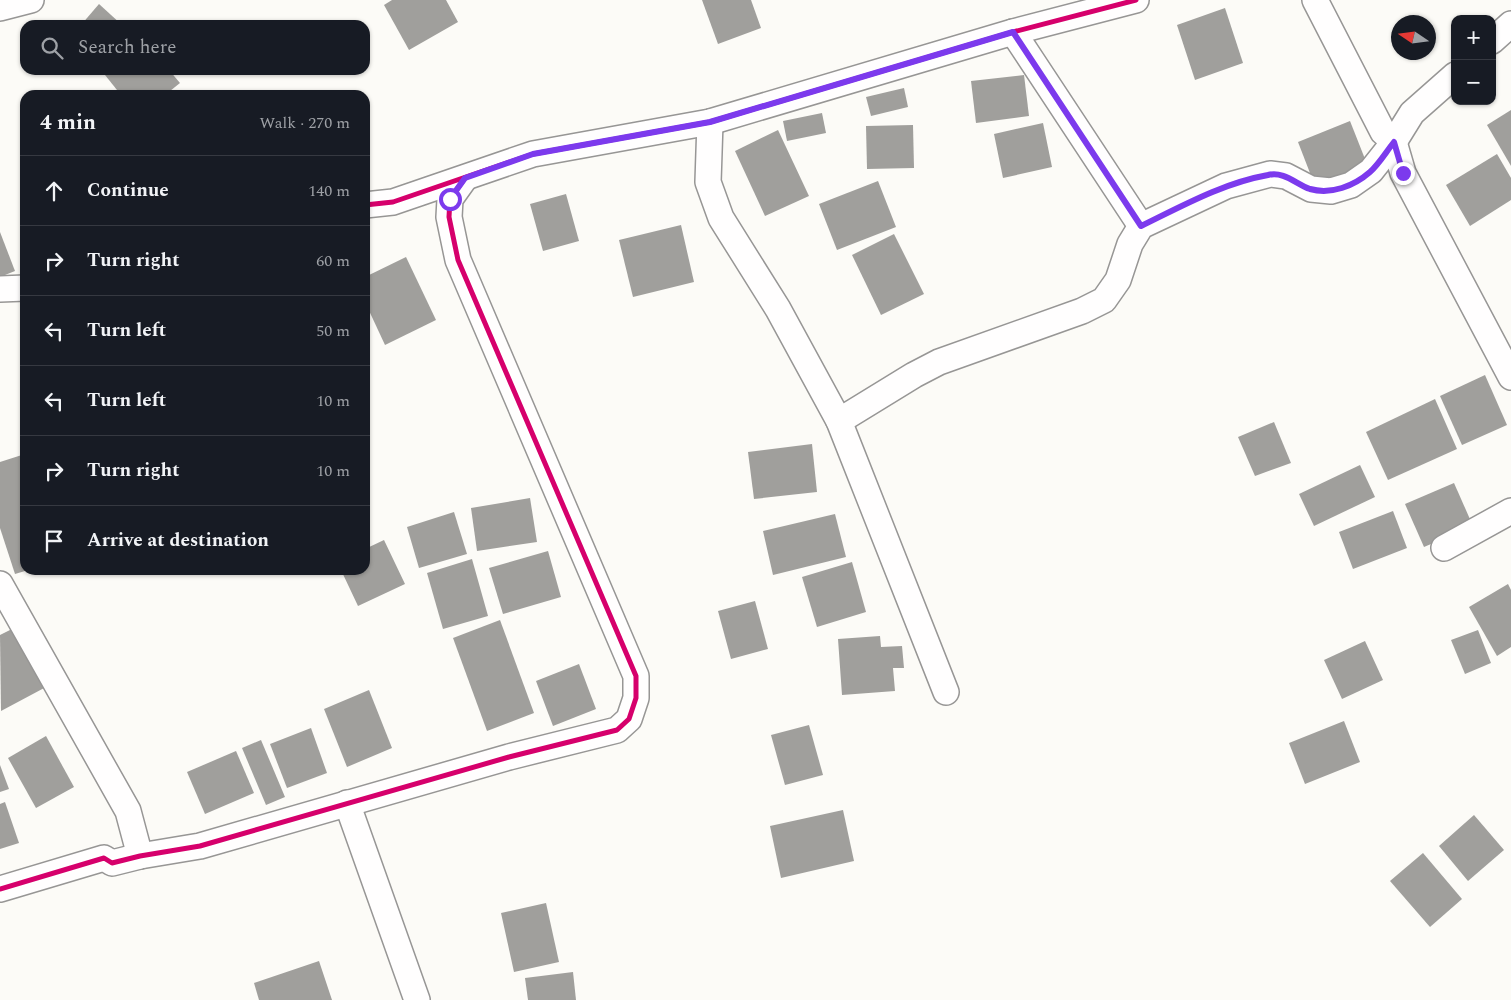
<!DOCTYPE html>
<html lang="en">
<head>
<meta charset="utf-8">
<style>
	:root { --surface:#171b24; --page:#242831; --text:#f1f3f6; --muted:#9ea1a6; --line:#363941 }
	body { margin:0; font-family:Spectral,serif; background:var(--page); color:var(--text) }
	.controls { position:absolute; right:15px; top:15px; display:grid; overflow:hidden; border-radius:10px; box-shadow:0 1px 4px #0004 }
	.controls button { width:45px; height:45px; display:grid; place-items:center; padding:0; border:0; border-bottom:1px solid var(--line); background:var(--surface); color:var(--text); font:25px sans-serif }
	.compass { position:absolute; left:1391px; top:15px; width:45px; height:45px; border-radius:50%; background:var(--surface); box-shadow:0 1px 4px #0004; rotate:283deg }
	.stop { position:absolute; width:15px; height:15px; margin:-11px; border:4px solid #7c3aed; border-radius:50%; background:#fff }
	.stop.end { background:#7c3aed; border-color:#fff; box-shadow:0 1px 5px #0008 }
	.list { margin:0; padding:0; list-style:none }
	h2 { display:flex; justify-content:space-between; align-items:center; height:65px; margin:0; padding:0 20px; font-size:21px }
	h2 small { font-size:16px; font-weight:400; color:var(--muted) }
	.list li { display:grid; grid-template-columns:32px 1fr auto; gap:15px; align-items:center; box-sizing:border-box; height:70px; padding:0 20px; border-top:1px solid var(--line) }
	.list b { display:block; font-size:19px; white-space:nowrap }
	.list em { font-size:16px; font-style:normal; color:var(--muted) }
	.icon { flex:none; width:28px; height:28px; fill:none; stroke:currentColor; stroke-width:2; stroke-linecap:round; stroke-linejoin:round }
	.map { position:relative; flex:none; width:1511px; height:1000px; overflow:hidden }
	.search { position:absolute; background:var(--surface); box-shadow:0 1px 4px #0004; left:20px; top:20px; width:350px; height:55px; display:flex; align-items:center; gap:12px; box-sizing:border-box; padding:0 18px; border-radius:15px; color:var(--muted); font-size:19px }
	.panel { position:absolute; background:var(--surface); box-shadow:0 1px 4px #0004; left:20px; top:90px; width:350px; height:485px; border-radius:15px }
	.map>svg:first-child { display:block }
	.building { fill:#a09f9c }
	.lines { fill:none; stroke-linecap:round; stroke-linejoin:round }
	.minor-casing { stroke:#979695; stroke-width:28 }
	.minor { stroke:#fffefe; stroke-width:25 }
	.cycleway-casing { stroke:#fff; stroke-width:8 }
	.cycleway { stroke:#d6006c; stroke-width:5 }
	.route { stroke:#7c3aed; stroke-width:6 }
</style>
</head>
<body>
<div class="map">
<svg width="1511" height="1000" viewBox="0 0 1511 1000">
	<rect width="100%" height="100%" fill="#fcfbf7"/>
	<!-- building -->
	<g class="building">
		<path d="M 392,0 L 446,0 L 458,22 L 409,50 L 384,5 Z"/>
		<path d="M 702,0 L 751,0 L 761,28 L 718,44 Z"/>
		<path d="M 99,4 L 122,25 L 81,25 Z"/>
		<path d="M 1225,8 L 1243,63 L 1195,80 L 1177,25 Z"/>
		<path d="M 101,70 L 169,70 L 180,83 L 165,95 L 121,95 Z"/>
		<path d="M 1024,75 L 1029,116 L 976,123 L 971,81 Z"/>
		<path d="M 904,88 L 908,107 L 871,116 L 866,97 Z"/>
		<path d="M 1511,110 L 1511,166 L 1487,125 Z"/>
		<path d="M 822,113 L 826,133 L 787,141 L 783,121 Z"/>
		<path d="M 1350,121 L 1367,164 L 1315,186 L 1298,142 Z"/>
		<path d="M 1043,123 L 1052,167 L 1003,178 L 994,134 Z"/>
		<path d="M 913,125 L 914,168 L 867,169 L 866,126 Z"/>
		<path d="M 778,130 L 809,196 L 765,216 L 735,151 Z"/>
		<path d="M 1497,154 L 1511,178 L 1511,200 L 1470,226 L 1446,185 Z"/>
		<path d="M 878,181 L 896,227 L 837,250 L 819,204 Z"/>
		<path d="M 566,194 L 579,241 L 543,251 L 530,204 Z"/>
		<path d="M 681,225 L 694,282 L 633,297 L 619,240 Z"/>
		<path d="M 0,232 L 15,271 L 0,277 Z"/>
		<path d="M 894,234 L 924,294 L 881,315 L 852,255 Z"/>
		<path d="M 406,257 L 436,320 L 385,345 L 365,302 L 365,277 Z"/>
		<path d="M 1485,375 L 1507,425 L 1462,445 L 1440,396 Z"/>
		<path d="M 1435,399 L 1457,449 L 1388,480 L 1366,432 Z"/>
		<path d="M 1274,422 L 1291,463 L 1255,476 L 1238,437 Z"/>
		<path d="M 812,444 L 817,492 L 754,499 L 748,452 Z"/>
		<path d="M 25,454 L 25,571 L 15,574 L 0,528 L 0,462 Z"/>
		<path d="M 1360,465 L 1375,497 L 1314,526 L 1299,494 Z"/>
		<path d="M 1454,483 L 1473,526 L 1424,547 L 1405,504 Z"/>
		<path d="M 530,498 L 537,542 L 477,551 L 471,508 Z"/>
		<path d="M 1393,511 L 1407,548 L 1353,569 L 1339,532 Z"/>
		<path d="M 454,512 L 467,554 L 419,568 L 407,527 Z"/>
		<path d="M 835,514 L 846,557 L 773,575 L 763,531 Z"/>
		<path d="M 384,540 L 405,584 L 358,606 L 341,570 L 365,570 L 365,549 Z"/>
		<path d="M 548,551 L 561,597 L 503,614 L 489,568 Z"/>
		<path d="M 472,559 L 488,616 L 443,629 L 427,573 Z"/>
		<path d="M 852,562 L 866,612 L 817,627 L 802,577 Z"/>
		<path d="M 1508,584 L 1511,590 L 1511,647 L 1497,656 L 1469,607 Z"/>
		<path d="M 755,601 L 768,649 L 731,659 L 718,611 Z"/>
		<path d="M 500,620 L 534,713 L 487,731 L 453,638 Z"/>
		<path d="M 14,628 L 46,687 L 1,711 L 0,635 Z"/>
		<path d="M 1478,630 L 1491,663 L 1465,674 L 1451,640 Z"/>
		<path d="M 880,636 L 881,647 L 902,646 L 904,668 L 893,668 L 895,691 L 842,695 L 838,639 Z"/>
		<path d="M 1365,641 L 1383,680 L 1342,699 L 1324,660 Z"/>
		<path d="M 579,664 L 596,709 L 553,726 L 536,681 Z"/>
		<path d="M 369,690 L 392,748 L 347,767 L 324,709 Z"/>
		<path d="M 1344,721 L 1360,762 L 1305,784 L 1289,743 Z"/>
		<path d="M 809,725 L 823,775 L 785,785 L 771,735 Z"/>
		<path d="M 311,728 L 327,773 L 287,788 L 270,744 Z"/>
		<path d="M 46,736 L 74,787 L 36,808 L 8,758 Z"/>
		<path d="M 261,740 L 285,797 L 266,805 L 242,748 Z"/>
		<path d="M 236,751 L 254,793 L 205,814 L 187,772 Z"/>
		<path d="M 0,765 L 9,789 L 0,792 Z"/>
		<path d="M 5,802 L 19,843 L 0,849 L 0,804 Z"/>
		<path d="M 843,810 L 854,861 L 781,878 L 770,826 Z"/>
		<path d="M 1474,815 L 1504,850 L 1468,881 L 1439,846 Z"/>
		<path d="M 1423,853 L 1462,899 L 1430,927 L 1390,881 Z"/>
		<path d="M 546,903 L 559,962 L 514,972 L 501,913 Z"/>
		<path d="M 319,961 L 332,1000 L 259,1000 L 254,983 Z"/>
		<path d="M 573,972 L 576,1000 L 528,1000 L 525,978 Z"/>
	</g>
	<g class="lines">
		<!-- minor casing -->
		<g class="minor-casing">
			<g id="minor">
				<path d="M 1315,0 L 1383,132 L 1394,142 L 1403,173 L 1511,377"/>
				<path d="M 0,8 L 31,0"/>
				<path d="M 1013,32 L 1141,226"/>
				<path d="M 1492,41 L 1511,24"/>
				<path d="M 710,122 L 708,182 L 721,218 L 778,309 L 839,421 L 946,692"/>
				<path d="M 365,205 L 393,202 L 533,154 L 710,122 L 1013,32 L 1136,0"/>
				<path d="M 0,289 L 25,288"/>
				<path d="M 839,421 L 914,375 L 939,362 L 1082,311 L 1104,300 L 1118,280 L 1130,244 L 1141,226 L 1226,186 L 1270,174 L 1286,176 L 1311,189 L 1331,191 L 1351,185 L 1371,171 L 1394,142 L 1412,113 L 1455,75"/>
				<path d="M 1444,548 L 1511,511"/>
				<path d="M 0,584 L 128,811 L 140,856"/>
				<path d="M 347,803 L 417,1000"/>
				<path d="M 0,889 L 104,858 L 112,863 L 140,856 L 200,846 L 509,757 L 617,730 L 629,719 L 636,698 L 636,676 L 458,260 L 449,217 L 450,199 L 465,178"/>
			</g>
		</g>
		<!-- minor -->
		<use href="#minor" class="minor"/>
		<!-- cycleway casing -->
		<g class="cycleway-casing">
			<g id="cycleway">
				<path d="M 365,205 L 393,202 L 533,154 L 710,122 L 1013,32 L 1136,0"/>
				<path d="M 0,889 L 104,858 L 112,863 L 140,856 L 200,846 L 509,757 L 617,730 L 629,719 L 636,698 L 636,676 L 458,260 L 449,217 L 450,199 L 465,178"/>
			</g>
		</g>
		<!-- cycleway -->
		<use href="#cycleway" class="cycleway"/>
	</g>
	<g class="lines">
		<!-- route -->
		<path class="route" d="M 450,199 L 465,178 L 533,154 L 710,122 L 1013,32 L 1141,226 C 1182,206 1223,183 1268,175 C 1284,171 1296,184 1310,189 C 1331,195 1354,186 1370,172 C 1379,164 1386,152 1394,142 L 1403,173"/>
	</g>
</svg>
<div class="controls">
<button>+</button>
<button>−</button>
</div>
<svg class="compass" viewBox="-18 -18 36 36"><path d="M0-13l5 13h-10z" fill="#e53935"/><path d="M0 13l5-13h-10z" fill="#9ea1a6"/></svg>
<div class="stop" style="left:450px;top:199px"></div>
<div class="stop end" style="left:1403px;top:173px"></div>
<div class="search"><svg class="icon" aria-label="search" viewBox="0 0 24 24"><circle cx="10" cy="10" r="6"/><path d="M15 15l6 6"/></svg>Search here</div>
<section class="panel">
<h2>4 min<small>Walk · 270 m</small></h2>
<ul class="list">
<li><svg class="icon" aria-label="ahead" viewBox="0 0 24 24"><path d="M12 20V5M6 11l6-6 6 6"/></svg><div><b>Continue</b></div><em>140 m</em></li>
<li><svg class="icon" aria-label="right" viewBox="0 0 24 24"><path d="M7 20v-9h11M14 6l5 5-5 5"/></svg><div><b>Turn right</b></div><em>60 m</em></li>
<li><svg class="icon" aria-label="left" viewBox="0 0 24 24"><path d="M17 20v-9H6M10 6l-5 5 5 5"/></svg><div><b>Turn left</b></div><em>50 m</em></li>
<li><svg class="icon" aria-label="left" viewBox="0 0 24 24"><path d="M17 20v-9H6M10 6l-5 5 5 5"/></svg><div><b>Turn left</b></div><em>10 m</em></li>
<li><svg class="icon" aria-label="right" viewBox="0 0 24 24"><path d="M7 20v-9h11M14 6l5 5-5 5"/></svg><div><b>Turn right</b></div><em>10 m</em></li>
<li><svg class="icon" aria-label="arrive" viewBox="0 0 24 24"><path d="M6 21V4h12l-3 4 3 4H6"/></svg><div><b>Arrive at destination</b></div></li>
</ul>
</section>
</div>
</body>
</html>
